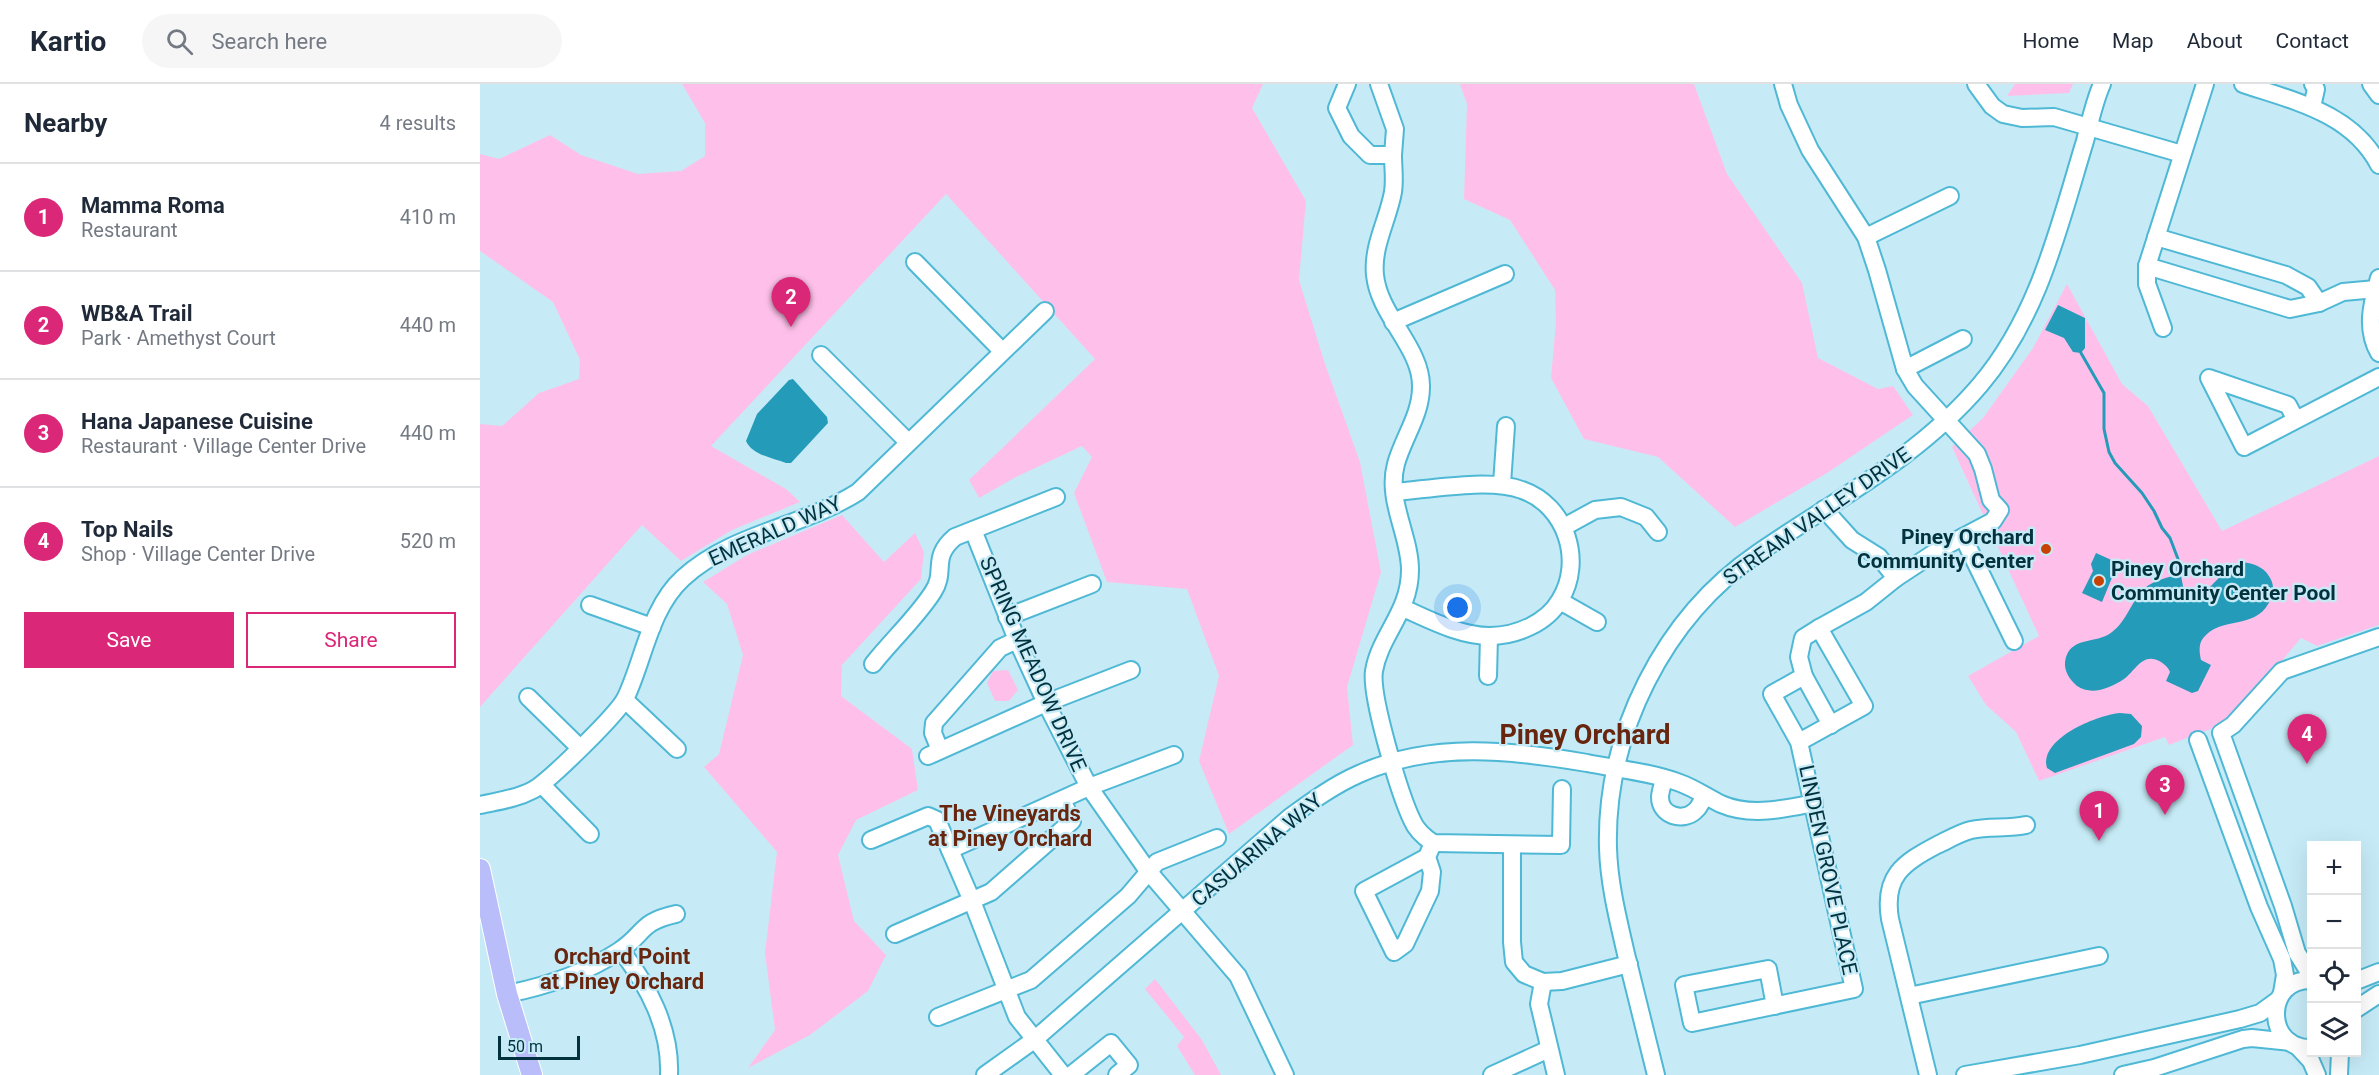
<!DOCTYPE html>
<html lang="en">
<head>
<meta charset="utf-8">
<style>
	:root { --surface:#fff; --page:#f6f6f7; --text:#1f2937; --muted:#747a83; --line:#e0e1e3; --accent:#db2777 }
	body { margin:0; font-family:Roboto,sans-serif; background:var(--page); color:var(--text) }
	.controls { position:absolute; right:18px; bottom:18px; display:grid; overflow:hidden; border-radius:0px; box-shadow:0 6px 24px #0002 }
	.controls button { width:54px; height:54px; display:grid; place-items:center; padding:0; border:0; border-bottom:2px solid var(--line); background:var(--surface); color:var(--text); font:30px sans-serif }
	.scale { position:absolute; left:18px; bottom:15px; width:82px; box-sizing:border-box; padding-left:6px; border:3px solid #01323e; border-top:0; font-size:16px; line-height:21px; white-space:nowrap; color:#01323e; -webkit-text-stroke:4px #c6ebf7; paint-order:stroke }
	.you { position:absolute; left:978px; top:524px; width:21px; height:21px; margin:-15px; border:4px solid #fff; border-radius:50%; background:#1a73e8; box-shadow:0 0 0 9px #1a73e833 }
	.badge { display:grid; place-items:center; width:39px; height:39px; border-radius:50%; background:var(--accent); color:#fff; font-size:20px; font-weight:700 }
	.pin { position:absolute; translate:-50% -50px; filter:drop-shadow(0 2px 3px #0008) }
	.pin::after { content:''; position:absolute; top:32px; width:21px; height:18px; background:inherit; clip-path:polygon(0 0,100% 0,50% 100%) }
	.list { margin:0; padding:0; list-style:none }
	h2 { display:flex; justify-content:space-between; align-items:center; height:78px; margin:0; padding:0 24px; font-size:26px }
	h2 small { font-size:20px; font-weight:400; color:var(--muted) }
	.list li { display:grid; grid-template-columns:39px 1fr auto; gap:18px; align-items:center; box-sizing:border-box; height:108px; padding:0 24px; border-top:2px solid var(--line) }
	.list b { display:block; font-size:22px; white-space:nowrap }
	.list p { margin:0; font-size:20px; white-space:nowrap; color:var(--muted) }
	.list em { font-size:20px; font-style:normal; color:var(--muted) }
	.actions { display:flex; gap:12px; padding:18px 24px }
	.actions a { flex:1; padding:14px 0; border:2px solid var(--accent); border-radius:0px; text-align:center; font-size:21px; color:var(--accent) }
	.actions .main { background:var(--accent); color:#fff }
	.icon { flex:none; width:33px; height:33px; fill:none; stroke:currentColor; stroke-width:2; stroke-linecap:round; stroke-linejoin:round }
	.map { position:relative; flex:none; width:1899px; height:991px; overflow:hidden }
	header { display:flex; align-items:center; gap:36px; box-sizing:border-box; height:84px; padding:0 30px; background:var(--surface); border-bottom:2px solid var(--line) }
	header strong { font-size:28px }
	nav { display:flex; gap:33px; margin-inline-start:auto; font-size:21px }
	.search { width:420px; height:54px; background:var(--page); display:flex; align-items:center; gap:15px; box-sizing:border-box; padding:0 21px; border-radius:33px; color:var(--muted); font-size:22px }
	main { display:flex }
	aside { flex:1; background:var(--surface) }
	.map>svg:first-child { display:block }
	.green { fill:#fec0ea }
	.water { fill:#249bb8 }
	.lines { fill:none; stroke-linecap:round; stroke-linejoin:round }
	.stream { stroke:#249bb8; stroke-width:3 }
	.minor-casing { stroke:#4fb8d5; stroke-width:20 }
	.major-casing { stroke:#fff; stroke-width:22 }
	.minor { stroke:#fff; stroke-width:16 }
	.major { stroke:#b9bdf9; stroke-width:20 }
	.poi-dot { fill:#c84204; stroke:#c6ebf7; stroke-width:2 }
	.labels { text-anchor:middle; stroke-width:4.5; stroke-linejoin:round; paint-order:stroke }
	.street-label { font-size:21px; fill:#01323e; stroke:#c6ebf7 }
	.poi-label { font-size:21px; font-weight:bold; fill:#01323e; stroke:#c6ebf7; text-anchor:end }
	.neighbourhood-label { font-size:22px; font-weight:bold; fill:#68260f; stroke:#c6ebf7 }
	.district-label { font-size:27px; font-weight:bold; fill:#68260f; stroke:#c6ebf7 }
</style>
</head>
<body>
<header>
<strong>Kartio</strong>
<div class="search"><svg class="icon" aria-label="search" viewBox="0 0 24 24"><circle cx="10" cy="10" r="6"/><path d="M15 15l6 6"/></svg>Search here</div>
<nav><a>Home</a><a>Map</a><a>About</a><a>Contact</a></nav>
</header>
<main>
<aside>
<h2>Nearby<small>4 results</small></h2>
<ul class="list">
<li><span class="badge">1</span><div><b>Mamma Roma</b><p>Restaurant</p></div><em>410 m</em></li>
<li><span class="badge">2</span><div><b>WB&amp;A Trail</b><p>Park · Amethyst Court</p></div><em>440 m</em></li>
<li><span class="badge">3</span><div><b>Hana Japanese Cuisine</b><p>Restaurant · Village Center Drive</p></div><em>440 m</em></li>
<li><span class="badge">4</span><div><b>Top Nails</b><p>Shop · Village Center Drive</p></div><em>520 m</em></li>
</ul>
<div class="actions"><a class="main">Save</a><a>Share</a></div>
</aside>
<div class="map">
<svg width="1899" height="991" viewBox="0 0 1899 991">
	<rect width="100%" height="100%" fill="#c6ebf7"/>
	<!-- green -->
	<g class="green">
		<path d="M 202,0 L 783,0 L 772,24 L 826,117 L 819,196 L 844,277 L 880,378 L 901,488 L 867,603 L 873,661 L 749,750 L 719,677 L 739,592 L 707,505 L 627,498 L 594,409 L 612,373 L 602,362 L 536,393 L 499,414 L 489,396 L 615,275 L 466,110 L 231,362 L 306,405 L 320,418 L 252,446 L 201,477 L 162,441 L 0,623 L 0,340 L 22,342 L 59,309 L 99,295 L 100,276 L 73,218 L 0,167 L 0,70 L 19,75 L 70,51 L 101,71 L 158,90 L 201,87 L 225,72 L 225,39 Z"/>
		<path d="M 980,0 L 1214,0 L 1247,90 L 1322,199 L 1338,274 L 1398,305 L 1413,302 L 1433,331 L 1347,389 L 1255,443 L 1178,373 L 1104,355 L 1071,294 L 1076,238 L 1075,206 L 1030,136 L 984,115 L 987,20 Z"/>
		<path d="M 1535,0 L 1593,0 L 1589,9 L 1527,12 Z"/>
		<path d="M 1587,200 L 1642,300 L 1668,322 L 1742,447 L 1899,372 L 1899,541 L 1837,562 L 1821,554 L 1767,618 L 1741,641 L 1689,661 L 1685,653 L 1559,697 L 1536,648 L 1506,621 L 1488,592 L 1559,552 L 1472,363 L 1503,334 L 1553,264 Z"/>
		<path d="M 362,431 L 404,478 L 435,449 L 444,468 L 441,495 L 362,581 L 361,612 L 432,665 L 438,706 L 376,736 L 358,771 L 374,837 L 406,871 L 388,907 L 330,951 L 268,984 L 295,946 L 285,869 L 297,768 L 224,683 L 239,670 L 263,571 L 247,520 L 223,498 L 267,471 Z"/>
		<path d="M 528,586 L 538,606 L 529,617 L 515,617 L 507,599 L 513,587 Z"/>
		<path d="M 675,895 L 722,956 L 741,991 L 715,991 L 697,962 L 704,953 L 665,905 Z"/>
	</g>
	<!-- water -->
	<g class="water">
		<path d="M 1578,221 L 1605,234 L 1605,264 L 1601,269 L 1593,268 L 1584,254 L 1565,246 Z"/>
		<path d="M 313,295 L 347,333 L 348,339 L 311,379 L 306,379 C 293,374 272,371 266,357 L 277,330 L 309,296 Z"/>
		<path d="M 1616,469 L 1638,479 L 1622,518 L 1602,509 L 1613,487 L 1611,480 Z"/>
		<path d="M 1761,478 C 1771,479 1779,481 1786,488 C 1793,497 1795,503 1791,514 C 1779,546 1745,532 1726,551 C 1718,558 1719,567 1721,576 L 1731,581 L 1718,607 L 1712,609 L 1686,597 L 1690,588 C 1688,583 1686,582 1681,578 C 1663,567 1656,586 1644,595 C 1631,604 1611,612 1597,602 C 1590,596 1584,587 1585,578 C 1589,551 1616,561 1632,548 C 1647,537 1651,517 1665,504 C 1674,496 1688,494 1698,490 L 1701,492 L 1704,507 L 1709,512 L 1718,513 C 1734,502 1743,485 1761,478 Z"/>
		<path d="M 1640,629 L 1651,630 L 1662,642 L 1661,653 L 1654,660 L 1575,689 L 1567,684 C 1558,655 1617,631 1640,629 Z"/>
	</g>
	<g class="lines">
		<!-- stream -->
		<path class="stream" d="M 1601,269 L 1624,309 L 1624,345 L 1629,368 L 1635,379 L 1662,409 L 1674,427 L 1682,444 L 1690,454 L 1698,475 L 1698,490"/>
		<!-- minor casing -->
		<g class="minor-casing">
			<g id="minor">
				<path d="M 867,0 L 857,24 L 871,52 L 890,71 L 913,71 L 915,45 L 899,0"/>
				<path d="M 1303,0 L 1309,21 L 1330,66 L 1386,153 L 1397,186 L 1425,285 L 1435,302 L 1497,370 L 1503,385 L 1511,416 L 1520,426 L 1513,437 L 1460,465 L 1416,494 L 1386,518 L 1339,544"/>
				<path d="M 1496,0 L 1512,22 L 1523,30 L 1542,34 L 1574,33 L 1702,70"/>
				<path d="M 1763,0 C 1814,17 1872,29 1899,81"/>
				<path d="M 1891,0 L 1899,11"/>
				<path d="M 1832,23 L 1836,5 L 1833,0"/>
				<path d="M 913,71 C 913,83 915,96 913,108 C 908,136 892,162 895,191 C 899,232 942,264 941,303 C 941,331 923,354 916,380 C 906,416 930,451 930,486 C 930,528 900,551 894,587 C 890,612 920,711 932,736 C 936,746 944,753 953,759 L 1081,761 L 1082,705"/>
				<path d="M 1386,153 L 1470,112"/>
				<path d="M 1676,153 L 1806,191 L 1828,203 L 1839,219"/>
				<path d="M 435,178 L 522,267"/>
				<path d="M 1667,182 L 1810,225 L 1839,219 L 1863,208 L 1896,205"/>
				<path d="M 1899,194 C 1892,219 1885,245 1899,269"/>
				<path d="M 913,238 L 1025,190"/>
				<path d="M 1683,244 L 1667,200 L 1667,182 L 1725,0"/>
				<path d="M 341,271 L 428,358"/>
				<path d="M 1425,285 L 1483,255"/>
				<path d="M 1816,336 L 1808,321 L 1729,294 L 1764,363 L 1899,293"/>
				<path d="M 1022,400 L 1026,342"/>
				<path d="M 915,408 C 951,405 1010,394 1042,406 C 1086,421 1104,477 1080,516 C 1067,539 1036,552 1010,552 C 980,552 950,536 923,524"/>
				<path d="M 1344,425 L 1372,456 L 1399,473 L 1416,494"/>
				<path d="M 1084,443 L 1115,426 L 1141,423 L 1166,433 L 1178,448"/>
				<path d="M 493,446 L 537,556 L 566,619 L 609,703 L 668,787 L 758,892 L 805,991"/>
				<path d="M 1483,453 L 1534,557"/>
				<path d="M 1080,517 L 1117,538"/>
				<path d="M 110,521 L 172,543"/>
				<path d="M 527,533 L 612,500"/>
				<path d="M 393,580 C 412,556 437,533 453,508 C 467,487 450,474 475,453 L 576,413"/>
				<path d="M 1008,592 L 1009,552"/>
				<path d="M 1324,592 L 1351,641"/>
				<path d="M 48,613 L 100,664"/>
				<path d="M 145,616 L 197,665"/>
				<path d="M 1718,656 L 1779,823 L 1802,875 L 1805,891 L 1802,909"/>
				<path d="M 460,666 L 453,649 L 454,639 L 520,564 L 537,556"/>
				<path d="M 448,672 L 566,619 L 651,586"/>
				<path d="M 1184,695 C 1183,700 1180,708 1180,713 C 1180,732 1203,738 1215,727 C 1220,723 1222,717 1224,711"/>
				<path d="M 62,701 L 110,750"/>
				<path d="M 0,721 C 18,717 36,715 53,706 C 68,698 139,629 146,613 C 164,575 170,524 203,494 C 252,449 323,443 378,408 L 565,227"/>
				<path d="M 391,756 L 448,732 L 457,736 L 492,817 L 537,933 L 583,991"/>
				<path d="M 1032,761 L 1032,858 L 1034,878 L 1044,890 L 1063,898 L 1082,897 L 1149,880"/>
				<path d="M 470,766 L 609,703 L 694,671"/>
				<path d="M 947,773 L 952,788 L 950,807 L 925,860 L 914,868 L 884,807 L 947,773 L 953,759"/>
				<path d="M 415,850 L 511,808 L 592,737 L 582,716"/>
				<path d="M 141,866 C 168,902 191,944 189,991"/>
				<path d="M 1832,893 L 1817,869 L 1803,822 L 1741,649 L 1753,641 L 1802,587 L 1899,553"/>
				<path d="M 1832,896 C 1783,894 1785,967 1832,964"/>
				<path d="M 1876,897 L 1899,888"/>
				<path d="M 1063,898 L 1059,920 L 1076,991"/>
				<path d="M 27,910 C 67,902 104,890 139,867 C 165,850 159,838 196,830"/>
				<path d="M 1429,912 L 1619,872"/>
				<path d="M 1295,922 L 1288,885 L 1204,901 L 1212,939 L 1374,905 L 1319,658 L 1384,622 L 1339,544 L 1323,554 L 1319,573 L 1324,592 L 1292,610 L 1319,658"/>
				<path d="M 1876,925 L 1899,910"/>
				<path d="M 458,933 L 551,896 L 648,812 L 677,778 L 737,754"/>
				<path d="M 1817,962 L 1831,977 L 1837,991"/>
				<path d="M 505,991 L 554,956 L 810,733 C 832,717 854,701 879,690 C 952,657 1031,666 1107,679 C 1137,685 1171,688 1200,699 C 1214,704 1227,713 1241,720 C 1271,733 1303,725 1334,719"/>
				<path d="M 591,991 L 631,959 L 649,981 L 637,991"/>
				<path d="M 1012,991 L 1069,965"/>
				<path d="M 1176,991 C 1166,951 1156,910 1146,870 C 1138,835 1129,800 1128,764 C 1125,650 1184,533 1278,469 C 1355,416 1439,373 1500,301 C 1559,232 1579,142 1605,57 C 1610,38 1614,18 1622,0"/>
				<path d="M 1448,991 L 1410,835 C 1403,792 1423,779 1457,761 C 1468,756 1479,749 1491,746 C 1509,742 1528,745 1546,741"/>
				<path d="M 1485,991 L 1600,971 L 1760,935 L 1780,929 L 1798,916"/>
				<path d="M 1643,991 L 1674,984 L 1763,955 L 1772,954 L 1810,958"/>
				<path d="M 1859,991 L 1860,968"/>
			</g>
		</g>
		<!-- major casing -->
		<g class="major-casing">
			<path id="major" d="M 0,785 L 27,910 L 52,991"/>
		</g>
		<!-- minor -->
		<use href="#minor" class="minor"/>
		<!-- major -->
		<use href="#major" class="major"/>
	</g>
	<!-- markers -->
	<g class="poi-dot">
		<circle cx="1566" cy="465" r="6"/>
		<circle cx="1619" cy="497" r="6"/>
	</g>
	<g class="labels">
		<!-- street labels -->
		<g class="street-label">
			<text transform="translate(1337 432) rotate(-35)" y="7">STREAM VALLEY DRIVE</text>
			<text transform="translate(295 447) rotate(-24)" y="7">EMERALD WAY</text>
			<text transform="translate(553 580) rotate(66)" y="7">SPRING MEADOW DRIVE</text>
			<text transform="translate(777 766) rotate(-40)" y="7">CASUARINA WAY</text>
			<text transform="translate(1348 786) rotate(78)" y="7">LINDEN GROVE PLACE</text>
		</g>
		<!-- poi labels -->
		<g class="poi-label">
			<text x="1554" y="460">Piney Orchard<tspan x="1554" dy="24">Community Center</tspan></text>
			<text x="1631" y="492" text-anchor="start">Piney Orchard<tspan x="1631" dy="24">Community Center Pool</tspan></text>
		</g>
		<!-- neighbourhood labels -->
		<g class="neighbourhood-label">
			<text x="530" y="737">The Vineyards<tspan x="530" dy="25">at Piney Orchard</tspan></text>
			<text x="142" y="880">Orchard Point<tspan x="142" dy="25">at Piney Orchard</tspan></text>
		</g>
		<!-- district labels -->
		<g class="district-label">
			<text x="1105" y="660">Piney Orchard</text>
		</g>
	</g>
</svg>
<div class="controls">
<button>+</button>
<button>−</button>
<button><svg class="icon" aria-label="locate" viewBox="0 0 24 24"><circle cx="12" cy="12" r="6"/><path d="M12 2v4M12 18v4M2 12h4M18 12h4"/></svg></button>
<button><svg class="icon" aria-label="layers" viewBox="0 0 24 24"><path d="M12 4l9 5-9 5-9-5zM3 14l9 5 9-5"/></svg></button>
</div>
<div class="scale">50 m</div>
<div class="you"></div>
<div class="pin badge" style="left:1619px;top:757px">1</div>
<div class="pin badge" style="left:311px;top:243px">2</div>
<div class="pin badge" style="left:1685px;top:731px">3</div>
<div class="pin badge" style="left:1827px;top:680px">4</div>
</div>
</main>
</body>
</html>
